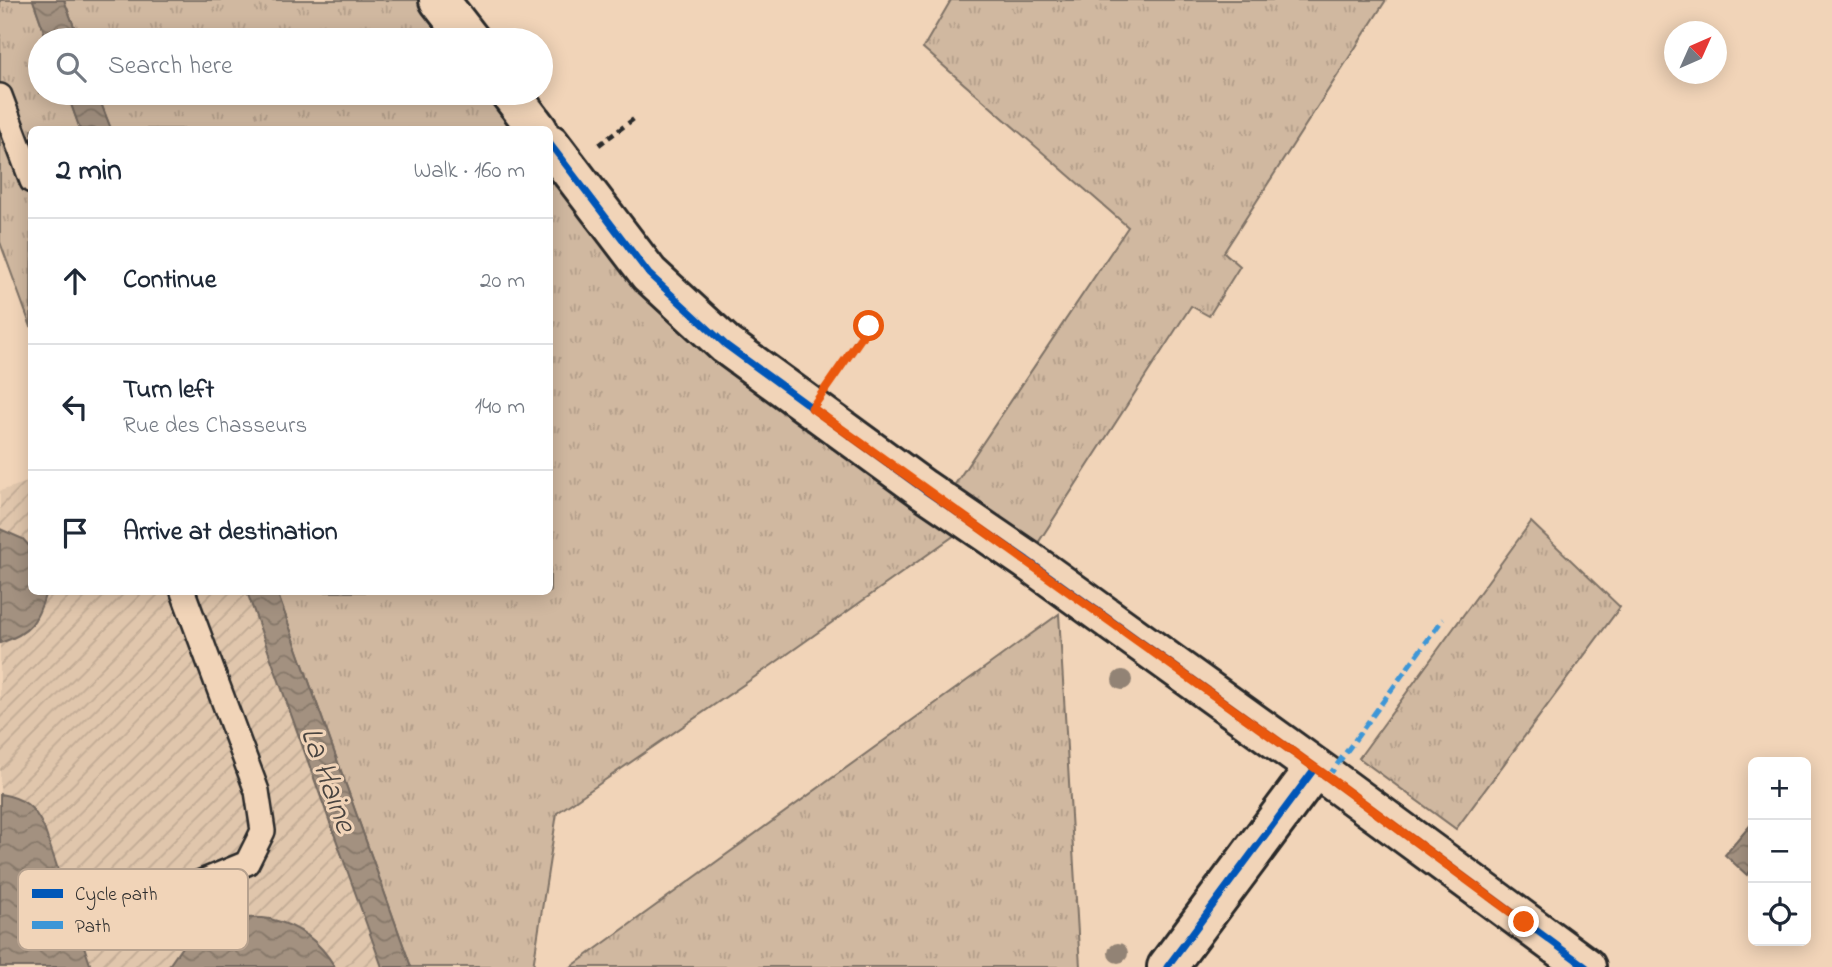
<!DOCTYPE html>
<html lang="en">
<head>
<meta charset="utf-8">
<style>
	:root { --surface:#fff; --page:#f2f2f3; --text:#1f2937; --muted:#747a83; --line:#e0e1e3 }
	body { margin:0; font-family:"Indie Flower",sans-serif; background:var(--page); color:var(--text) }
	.controls { position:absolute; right:21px; bottom:21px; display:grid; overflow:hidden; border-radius:10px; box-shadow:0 4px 18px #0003 }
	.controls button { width:63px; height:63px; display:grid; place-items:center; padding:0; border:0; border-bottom:2px solid var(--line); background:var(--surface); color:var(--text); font:35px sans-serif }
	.compass { position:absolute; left:1664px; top:21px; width:63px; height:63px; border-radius:50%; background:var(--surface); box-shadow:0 4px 18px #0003; rotate:45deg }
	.stop { position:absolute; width:21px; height:21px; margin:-16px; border:5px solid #ea580c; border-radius:50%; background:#fff }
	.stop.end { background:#ea580c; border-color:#fff; box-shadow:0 2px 7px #0008 }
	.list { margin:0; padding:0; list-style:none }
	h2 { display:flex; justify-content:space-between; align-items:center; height:91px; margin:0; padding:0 28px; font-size:30px }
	h2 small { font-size:23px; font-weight:400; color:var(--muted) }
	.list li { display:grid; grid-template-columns:46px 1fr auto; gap:21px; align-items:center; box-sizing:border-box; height:126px; padding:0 28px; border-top:2px solid var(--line) }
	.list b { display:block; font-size:26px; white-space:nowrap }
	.list p { margin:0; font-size:23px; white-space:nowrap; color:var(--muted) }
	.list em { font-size:23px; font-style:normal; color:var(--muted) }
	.icon { flex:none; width:38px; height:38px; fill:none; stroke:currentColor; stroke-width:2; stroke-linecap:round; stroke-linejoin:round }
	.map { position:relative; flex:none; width:1832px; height:967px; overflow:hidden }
	.search { position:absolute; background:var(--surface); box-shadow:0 4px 18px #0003; left:28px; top:28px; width:525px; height:77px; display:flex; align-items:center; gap:18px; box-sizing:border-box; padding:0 24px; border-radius:38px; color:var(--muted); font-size:26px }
	.panel { position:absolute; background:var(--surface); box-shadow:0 4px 18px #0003; left:28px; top:126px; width:525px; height:469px; border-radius:10px }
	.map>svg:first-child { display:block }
	.industrial { fill:url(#industrial-furrows) }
	.grass { fill:url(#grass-tufts); stroke:#7e7266; stroke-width:2 }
	.water { fill:url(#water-waves); stroke:#73685e; stroke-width:2 }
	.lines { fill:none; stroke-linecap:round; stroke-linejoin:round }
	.lane-casing { stroke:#2b2b2b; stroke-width:28 }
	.street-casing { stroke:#2b2b2b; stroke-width:44 }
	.path { stroke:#2b2b2b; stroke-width:4.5; stroke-dasharray:7 5; stroke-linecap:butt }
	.lane { stroke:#f1d4b8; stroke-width:23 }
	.street { stroke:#f1d4b8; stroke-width:38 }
	.quiet { stroke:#3c96d7; stroke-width:5; stroke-dasharray:10 5; stroke-linecap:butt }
	.cycleway-casing { stroke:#f1d4b8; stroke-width:11 }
	.cycleway { stroke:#0057b8; stroke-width:7 }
	.tree { fill:#928374 }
	.route { stroke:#ea580c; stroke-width:9 }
	.labels { text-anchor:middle; stroke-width:6; stroke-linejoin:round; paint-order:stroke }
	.water-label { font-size:32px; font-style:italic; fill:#494440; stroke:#f1d4b8 }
	.key { fill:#f1d4b8; stroke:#b6a18e; stroke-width:2 }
	.key-label { font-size:19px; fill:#2b2b2b }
</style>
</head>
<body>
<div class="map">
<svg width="1832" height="967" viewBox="0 0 1832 967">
	<defs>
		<pattern id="industrial-furrows" width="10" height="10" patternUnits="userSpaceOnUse" patternTransform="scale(1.75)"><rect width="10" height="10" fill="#e0c6ac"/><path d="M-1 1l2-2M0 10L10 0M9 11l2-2" fill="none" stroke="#c0aa94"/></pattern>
		<pattern id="grass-tufts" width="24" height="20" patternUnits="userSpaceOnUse" patternTransform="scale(1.75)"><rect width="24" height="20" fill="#d0b8a0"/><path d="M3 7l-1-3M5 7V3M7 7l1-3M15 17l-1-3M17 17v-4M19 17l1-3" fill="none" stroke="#b39e8a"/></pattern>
		<pattern id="water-waves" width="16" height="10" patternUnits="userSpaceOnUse" patternTransform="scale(1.75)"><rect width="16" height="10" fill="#a39180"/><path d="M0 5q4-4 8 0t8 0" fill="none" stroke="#857769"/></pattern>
	</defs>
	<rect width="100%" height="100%" fill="#f1d4b8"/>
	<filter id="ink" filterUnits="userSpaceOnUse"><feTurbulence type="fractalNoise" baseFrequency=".0143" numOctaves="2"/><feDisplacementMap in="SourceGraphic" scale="14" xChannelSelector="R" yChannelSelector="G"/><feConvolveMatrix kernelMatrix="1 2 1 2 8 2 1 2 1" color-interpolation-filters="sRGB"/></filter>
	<g filter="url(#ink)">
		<!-- industrial -->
		<path class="industrial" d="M 31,481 L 32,592 L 247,592 L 382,967 L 0,967 L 0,491 Z"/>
		<!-- grass -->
		<g class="grass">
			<path d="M 0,0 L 33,0 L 47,40 L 40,40 L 40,93 L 67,93 L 80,129 L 32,130 L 31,327 L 0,242 Z"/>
			<path d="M 64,0 L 439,0 L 470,40 L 79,40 Z"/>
			<path d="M 951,0 L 1386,0 L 1224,252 L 1240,266 L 1209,316 L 1191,306 L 1027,560 L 972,523 L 772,665 L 557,813 L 533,967 L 411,967 L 277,592 L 550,592 L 550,144 L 649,274 L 943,502 L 1128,227 L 923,48 Z"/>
			<path d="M 97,93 L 510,93 L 538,129 L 111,129 Z"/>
			<path d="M 1531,522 L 1620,607 L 1456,829 L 1359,758 Z"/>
			<path d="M 1059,614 L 1080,967 L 571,967 L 604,943 Z"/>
		</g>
		<!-- water -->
		<g class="water">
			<path d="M 33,0 L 64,0 L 79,40 L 47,40 Z"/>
			<path d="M 67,93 L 97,93 L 111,129 L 80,129 Z"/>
			<path d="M 0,529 L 23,539 L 31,548 L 32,592 L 46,592 C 37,622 31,633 0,643 Z"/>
			<path d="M 247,592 L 277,592 L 411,967 L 382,967 Z"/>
			<path d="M 0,794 C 24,798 34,806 44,828 L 91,967 L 0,967 Z"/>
			<path d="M 1753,822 L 1753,868 L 1747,875 L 1725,855 Z"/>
			<path d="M 237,918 C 247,918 260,917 270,919 C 300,926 319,941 335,967 L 168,967 L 182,947 L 206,928 Z"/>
		</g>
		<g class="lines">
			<!-- lane casing -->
			<g class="lane-casing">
				<g id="lane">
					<path d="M 0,96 L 32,181"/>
					<path d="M 112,919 L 247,863 L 263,831 L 257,791 L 183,592"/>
				</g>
			</g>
			<!-- street casing -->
			<g class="street-casing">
				<g id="street">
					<path d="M 439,0 L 470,40"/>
					<path d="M 510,93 L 538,130"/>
					<path d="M 550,144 L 649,274 L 726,345 L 923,489 L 1027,560 L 1328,777 L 1586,967"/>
					<path d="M 1167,967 L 1315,768"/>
				</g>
			</g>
			<!-- path -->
			<g class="path">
				<path d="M 599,145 L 635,118"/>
				<path d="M 834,377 L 868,325"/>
			</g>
			<!-- lane -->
			<use href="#lane" class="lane"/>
			<!-- street -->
			<use href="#street" class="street"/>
			<!-- quiet -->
			<path class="quiet" d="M 1328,777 L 1443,619"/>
			<!-- cycleway casing -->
			<g class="cycleway-casing">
				<g id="cycleway">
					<path d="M 550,144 L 649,274 L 726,345 L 923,489 L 1027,560 L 1328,777 L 1586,967"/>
					<path d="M 1167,967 L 1315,768"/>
				</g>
			</g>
			<!-- cycleway -->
			<use href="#cycleway" class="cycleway"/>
		</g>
		<!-- trees -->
		<g class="tree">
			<circle cx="1122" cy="680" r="10"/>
			<circle cx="1118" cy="953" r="10"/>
		</g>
	</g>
	<g class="lines" filter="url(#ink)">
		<!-- route -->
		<path class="route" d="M 869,326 L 812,408 L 1328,777 L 1524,922"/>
	</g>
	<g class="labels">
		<!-- water labels -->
		<g class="water-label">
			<text transform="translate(330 779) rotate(70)" y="11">La Haine</text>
		</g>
	</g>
	<!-- legend -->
	<rect x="18" y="869" width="230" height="81" rx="10" class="key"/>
	<rect x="32" y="889" width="31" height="9" fill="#0057b8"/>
	<rect x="32" y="921" width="31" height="8" fill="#3c96d7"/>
	<g class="key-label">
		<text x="75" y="900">Cycle path</text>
		<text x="75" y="932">Path</text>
	</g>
</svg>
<div class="controls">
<button>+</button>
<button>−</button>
<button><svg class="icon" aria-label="locate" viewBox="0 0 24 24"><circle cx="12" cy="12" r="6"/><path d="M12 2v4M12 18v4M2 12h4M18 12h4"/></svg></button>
</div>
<svg class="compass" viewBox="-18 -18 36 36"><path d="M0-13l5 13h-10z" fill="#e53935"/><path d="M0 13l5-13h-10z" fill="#747a83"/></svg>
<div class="stop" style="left:869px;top:326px"></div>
<div class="stop end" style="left:1524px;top:922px"></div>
<div class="search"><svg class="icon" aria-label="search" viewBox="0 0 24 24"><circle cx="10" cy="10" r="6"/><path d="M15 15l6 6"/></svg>Search here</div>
<section class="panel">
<h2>2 min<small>Walk · 160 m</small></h2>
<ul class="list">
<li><svg class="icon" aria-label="ahead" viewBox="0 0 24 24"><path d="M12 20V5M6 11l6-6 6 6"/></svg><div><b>Continue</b></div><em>20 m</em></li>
<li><svg class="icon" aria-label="left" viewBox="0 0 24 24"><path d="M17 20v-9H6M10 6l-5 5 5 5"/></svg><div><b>Turn left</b><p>Rue des Chasseurs</p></div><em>140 m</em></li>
<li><svg class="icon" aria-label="arrive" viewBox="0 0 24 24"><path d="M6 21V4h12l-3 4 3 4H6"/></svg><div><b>Arrive at destination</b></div></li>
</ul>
</section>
</div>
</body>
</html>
